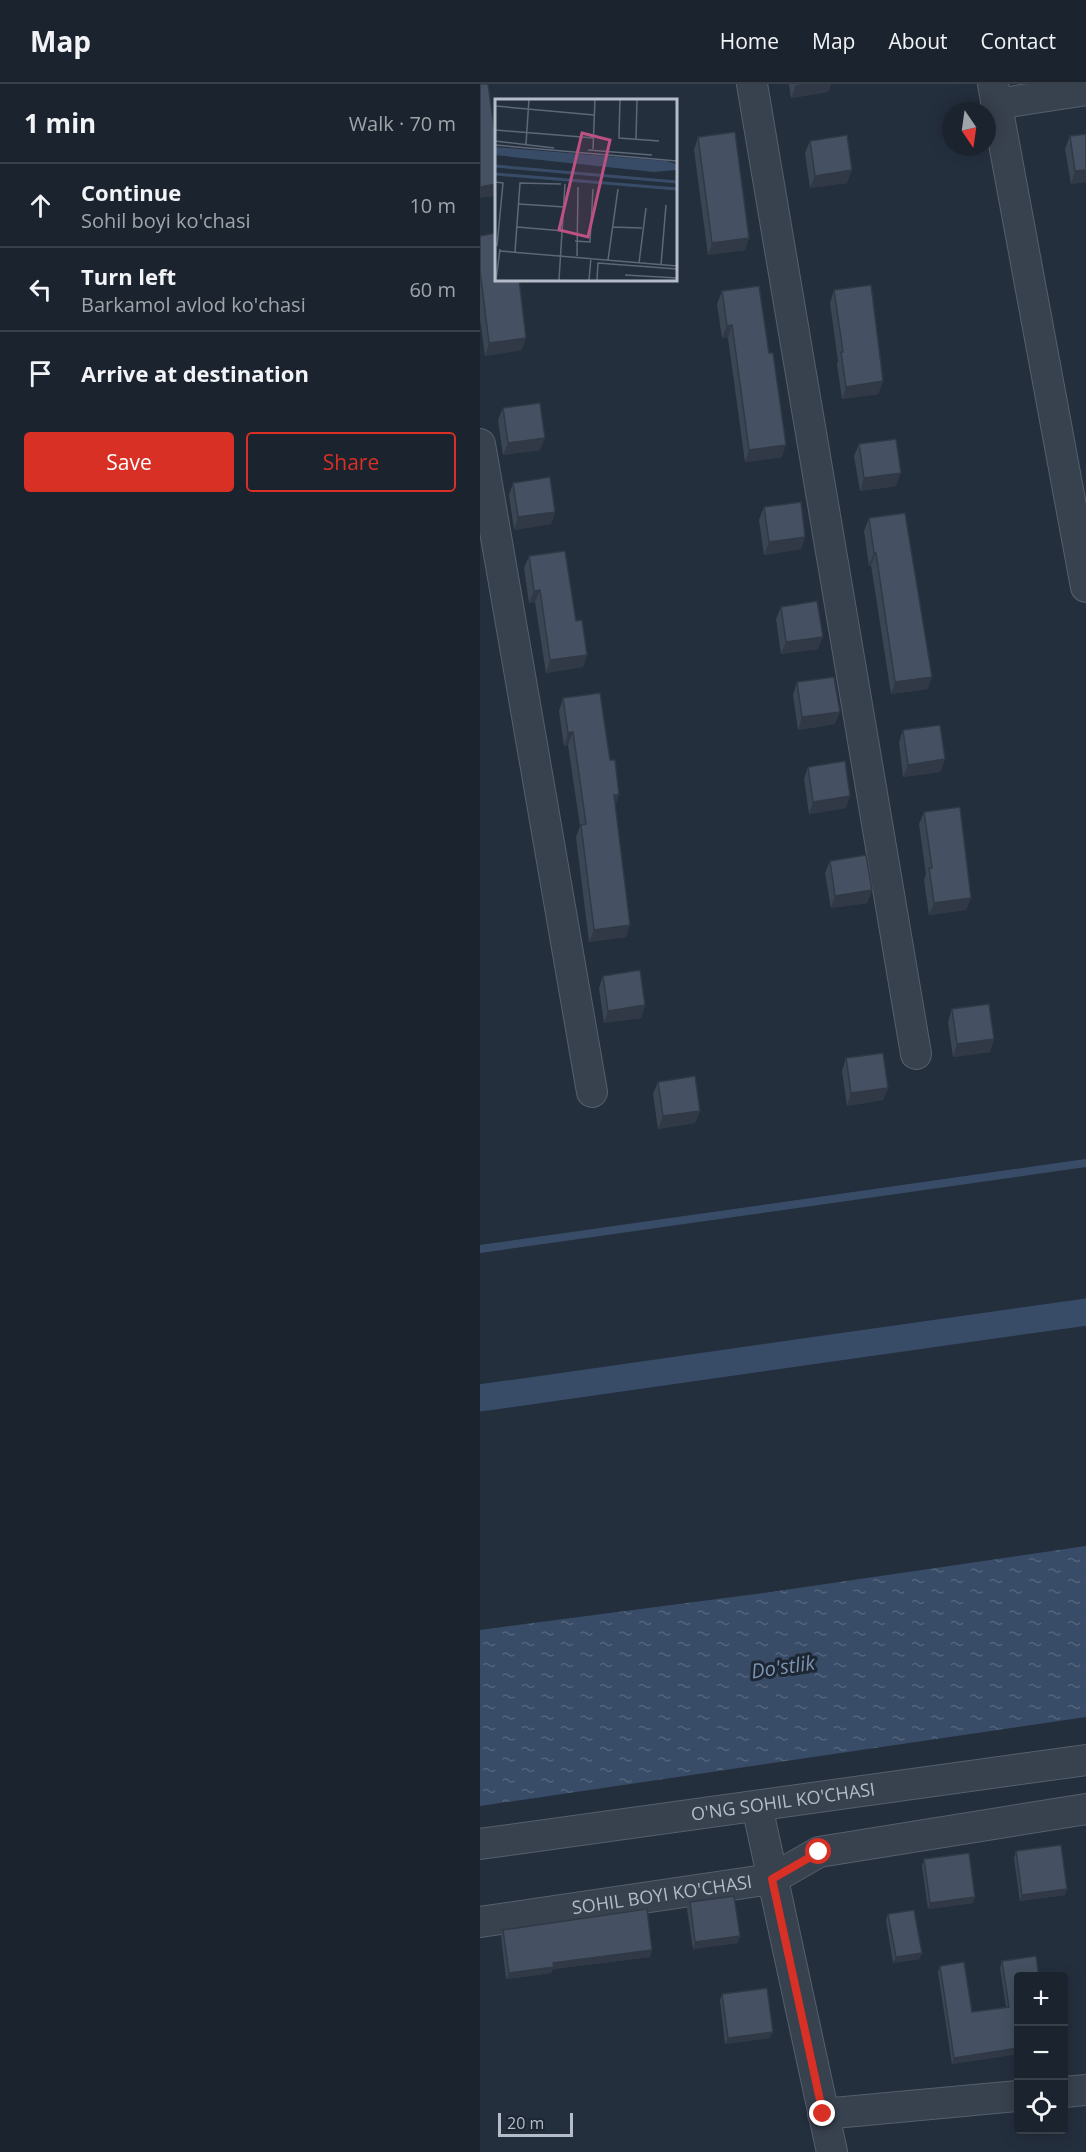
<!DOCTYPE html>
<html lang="en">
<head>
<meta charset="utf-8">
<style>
	:root { --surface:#1b232e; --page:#282f3a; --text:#f1f3f6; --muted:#a0a4aa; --line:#39404a; --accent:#d93025 }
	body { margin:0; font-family:"Open Sans",sans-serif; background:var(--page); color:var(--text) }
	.controls { position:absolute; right:18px; bottom:18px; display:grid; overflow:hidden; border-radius:6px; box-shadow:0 3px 15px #0003 }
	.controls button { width:54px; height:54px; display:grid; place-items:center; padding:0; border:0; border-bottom:2px solid var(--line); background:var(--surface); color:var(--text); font:30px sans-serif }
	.compass { position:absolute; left:462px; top:18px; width:54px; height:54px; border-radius:50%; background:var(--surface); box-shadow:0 3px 15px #0003; rotate:167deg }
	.scale { position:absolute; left:18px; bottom:15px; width:75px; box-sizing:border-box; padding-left:6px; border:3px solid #b4bcc9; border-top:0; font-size:16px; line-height:21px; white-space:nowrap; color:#b4bcc9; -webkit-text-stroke:4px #1d2633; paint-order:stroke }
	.stop { position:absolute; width:18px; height:18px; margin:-14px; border:4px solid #d93025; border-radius:50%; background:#fff }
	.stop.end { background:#d93025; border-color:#fff; box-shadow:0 2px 6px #0008 }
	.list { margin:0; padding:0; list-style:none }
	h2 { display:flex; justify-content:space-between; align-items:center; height:78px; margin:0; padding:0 24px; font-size:26px }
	h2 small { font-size:20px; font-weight:400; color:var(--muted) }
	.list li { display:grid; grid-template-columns:39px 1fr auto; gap:18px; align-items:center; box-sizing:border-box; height:84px; padding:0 24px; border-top:2px solid var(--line) }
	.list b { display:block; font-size:22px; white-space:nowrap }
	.list p { margin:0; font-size:20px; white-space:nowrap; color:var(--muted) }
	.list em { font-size:20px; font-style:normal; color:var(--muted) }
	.actions { display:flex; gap:12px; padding:18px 24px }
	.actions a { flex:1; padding:14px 0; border:2px solid var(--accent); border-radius:6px; text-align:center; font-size:21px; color:var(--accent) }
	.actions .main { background:var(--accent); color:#fff }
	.icon { flex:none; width:33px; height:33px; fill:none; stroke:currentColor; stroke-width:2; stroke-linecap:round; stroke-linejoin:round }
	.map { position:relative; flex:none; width:606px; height:2068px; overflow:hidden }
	header { display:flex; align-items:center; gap:36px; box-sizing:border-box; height:84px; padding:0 30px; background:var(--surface); border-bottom:2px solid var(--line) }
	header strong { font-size:28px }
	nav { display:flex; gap:33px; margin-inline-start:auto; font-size:21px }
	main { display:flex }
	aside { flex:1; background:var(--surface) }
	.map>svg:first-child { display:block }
	.water { fill:url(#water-ripples) }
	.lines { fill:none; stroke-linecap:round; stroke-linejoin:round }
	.stream { stroke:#394c67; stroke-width:8 }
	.canal { stroke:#394c67; stroke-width:27 }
	.minor-casing { stroke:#565f6c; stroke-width:32 }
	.minor { stroke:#38414e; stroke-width:30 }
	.wall { fill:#3b4654 }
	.shaded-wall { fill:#303945 }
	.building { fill:#455162; stroke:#303945; stroke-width:1.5 }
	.route { stroke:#d93025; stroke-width:8 }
	.labels { text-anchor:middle; stroke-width:6; stroke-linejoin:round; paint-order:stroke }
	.street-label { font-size:18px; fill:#b4bcc9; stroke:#1d2633 }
	.water-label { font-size:20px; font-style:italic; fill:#7c92b1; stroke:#1d2633 }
	.inset-river { fill:none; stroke:#394c67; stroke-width:3 }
	.inset-road { fill:none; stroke:#5e6776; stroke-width:1.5 }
	.view { fill:#bd5182; fill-opacity:0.15; stroke:#bd5182; stroke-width:3 }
	.inset-edge { fill:none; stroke:#b4bcc9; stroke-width:3 }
</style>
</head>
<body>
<header>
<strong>Map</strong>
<nav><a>Home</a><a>Map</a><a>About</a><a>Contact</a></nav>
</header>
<main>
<aside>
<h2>1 min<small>Walk · 70 m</small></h2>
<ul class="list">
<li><svg class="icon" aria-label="ahead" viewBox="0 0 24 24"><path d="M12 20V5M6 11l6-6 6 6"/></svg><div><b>Continue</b><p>Sohil boyi ko'chasi</p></div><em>10 m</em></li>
<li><svg class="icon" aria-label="left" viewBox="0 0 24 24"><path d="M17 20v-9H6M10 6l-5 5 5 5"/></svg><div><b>Turn left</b><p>Barkamol avlod ko'chasi</p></div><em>60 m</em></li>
<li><svg class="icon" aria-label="arrive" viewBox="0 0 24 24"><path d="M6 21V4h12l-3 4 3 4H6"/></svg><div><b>Arrive at destination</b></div></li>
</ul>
<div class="actions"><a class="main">Save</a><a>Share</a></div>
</aside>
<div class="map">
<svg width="606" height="2068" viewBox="0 0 606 2068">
	<defs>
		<pattern id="water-ripples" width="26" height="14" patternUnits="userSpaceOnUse" patternTransform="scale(1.5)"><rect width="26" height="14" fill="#394c67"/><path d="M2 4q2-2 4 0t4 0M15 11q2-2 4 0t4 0" fill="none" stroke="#53647b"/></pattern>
	</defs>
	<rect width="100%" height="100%" fill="#242f3e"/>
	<!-- water -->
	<path class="water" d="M 606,1462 L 606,1633 L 0,1722 L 0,1546 L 276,1510 Z"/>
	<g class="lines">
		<!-- stream -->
		<path class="stream" d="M 0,1165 L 606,1079"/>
		<!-- canal -->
		<path class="canal" d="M 0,1314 L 606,1228"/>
		<!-- minor casing -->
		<g class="minor-casing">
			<g id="minor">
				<path d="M 272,0 L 436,970"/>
				<path d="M 513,0 L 606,503"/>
				<path d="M 516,20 L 606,6"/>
				<path d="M 0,360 L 112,1008"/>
				<path d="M 277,1722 L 352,2068"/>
				<path id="s1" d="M 0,1760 L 606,1676"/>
				<path id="s2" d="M 0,1838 L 292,1795 L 339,1768 L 606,1725"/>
				<path d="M 584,2008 L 606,2006"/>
				<path d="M 343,2030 L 538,2012"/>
			</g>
		</g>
		<!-- minor -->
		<use href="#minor" class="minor"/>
	</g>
	<!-- wall -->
	<g class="wall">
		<path d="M 309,0 L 351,0 L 348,8 L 311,14 Z"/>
		<path d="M 606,50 L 606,98 L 591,100 L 585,65 L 590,52 Z"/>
		<path d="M 218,53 L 269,154 L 265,166 L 228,171 L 214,66 Z"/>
		<path d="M 330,57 L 367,99 L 330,104 L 325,69 Z"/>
		<path d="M 0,152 L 42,266 L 5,272 L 0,235 Z"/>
		<path d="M 354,206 L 403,297 L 398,310 L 362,315 L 357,280 L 358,277 L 350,219 Z"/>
		<path d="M 242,207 L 289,269 L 302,373 L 265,378 L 248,254 L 242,254 L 237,220 Z"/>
		<path d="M 23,324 L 60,366 L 23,371 L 18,336 Z"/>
		<path d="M 379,360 L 416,402 L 380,407 L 374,372 Z"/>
		<path d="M 33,399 L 75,428 L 71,440 L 34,446 L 29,411 Z"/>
		<path d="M 284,423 L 325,453 L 321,465 L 284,471 L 279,436 Z"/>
		<path d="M 389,434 L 448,605 L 411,610 L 391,481 L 389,482 L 384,447 Z"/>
		<path d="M 49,472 L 96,537 L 107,571 L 103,583 L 66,589 L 55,518 L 49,519 L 44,484 Z"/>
		<path d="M 301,523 L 338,565 L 301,570 L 296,535 Z"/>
		<path d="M 317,598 L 355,640 L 318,646 L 313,611 Z"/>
		<path d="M 83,614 L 135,722 L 146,853 L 109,858 L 96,753 L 100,742 L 88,661 L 84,662 L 79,627 Z"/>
		<path d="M 423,646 L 465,675 L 460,688 L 423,693 L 419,658 Z"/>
		<path d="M 328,683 L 366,724 L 329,730 L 324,695 Z"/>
		<path d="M 444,728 L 491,814 L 486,826 L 449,831 L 444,796 L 446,790 L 439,740 Z"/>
		<path d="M 350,777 L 392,806 L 387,819 L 351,824 L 345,789 Z"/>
		<path d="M 123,892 L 165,921 L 161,934 L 124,939 L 119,904 Z"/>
		<path d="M 472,925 L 514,955 L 510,968 L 473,973 L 468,938 Z"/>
		<path d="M 366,974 L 408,1004 L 403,1016 L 367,1022 L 362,987 Z"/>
		<path d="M 178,998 L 220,1027 L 215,1039 L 178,1045 L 173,1010 Z"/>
		<path d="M 536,1767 L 585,1811 L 540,1817 L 534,1774 Z"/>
		<path d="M 444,1775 L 493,1819 L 448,1825 L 442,1782 Z"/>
		<path d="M 210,1818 L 258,1859 L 213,1865 L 207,1825 Z"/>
		<path d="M 408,1830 L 442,1869 L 439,1875 L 413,1879 L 406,1836 Z"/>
		<path d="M 23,1846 L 172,1866 L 170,1873 L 73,1885 L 71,1889 L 26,1895 L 21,1852 Z"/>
		<path d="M 522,1877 L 538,1970 L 472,1980 L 458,1888 L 460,1882 L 492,1928 L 526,1923 L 520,1884 Z"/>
		<path d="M 242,1910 L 290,1954 L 245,1960 L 240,1916 Z"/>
	</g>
	<!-- shaded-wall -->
	<g class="shaded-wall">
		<path d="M 324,0 L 351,0 L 348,8 L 311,14 L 316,1 Z"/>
		<path d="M 372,86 L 367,99 L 330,104 L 335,92 Z"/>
		<path d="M 606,86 L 606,98 L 591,100 L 595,87 Z"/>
		<path d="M 16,100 L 16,112 L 0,114 L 0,103 Z"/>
		<path d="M 269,154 L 265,166 L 228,171 L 232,159 Z"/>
		<path d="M 252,241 L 248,254 L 242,254 L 247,242 Z"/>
		<path d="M 46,254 L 42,266 L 5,272 L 9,259 Z"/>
		<path d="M 403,297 L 398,310 L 362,315 L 366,303 Z"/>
		<path d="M 65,354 L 60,366 L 23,371 L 28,359 Z"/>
		<path d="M 306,361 L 302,373 L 265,378 L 269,366 Z"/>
		<path d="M 421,389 L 416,402 L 380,407 L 384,394 Z"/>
		<path d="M 75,428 L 71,440 L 34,446 L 38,433 Z"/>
		<path d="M 325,453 L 321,465 L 284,471 L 289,458 Z"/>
		<path d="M 394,469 L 396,469 L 391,481 L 389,482 Z"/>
		<path d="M 60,506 L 55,518 L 49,519 L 54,507 Z"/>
		<path d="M 343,553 L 338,565 L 301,570 L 306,558 Z"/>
		<path d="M 107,571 L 103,583 L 66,589 L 70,576 Z"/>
		<path d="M 452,593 L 448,605 L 411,610 L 415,598 Z"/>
		<path d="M 360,628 L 355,640 L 318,646 L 322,633 Z"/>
		<path d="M 93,648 L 88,661 L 84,662 L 88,649 Z"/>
		<path d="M 465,675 L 460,688 L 423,693 L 428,681 Z"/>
		<path d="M 134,711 L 139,711 L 135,723 Z"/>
		<path d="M 370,712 L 366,724 L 329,730 L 333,718 Z"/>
		<path d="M 392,806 L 387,819 L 351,824 L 355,812 Z"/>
		<path d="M 491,814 L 486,826 L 449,831 L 454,819 Z"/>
		<path d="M 150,841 L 146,853 L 109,858 L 114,846 Z"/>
		<path d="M 165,921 L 161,934 L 124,939 L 128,927 Z"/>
		<path d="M 514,955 L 510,968 L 473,973 L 477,960 Z"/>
		<path d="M 408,1004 L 403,1016 L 367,1022 L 371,1009 Z"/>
		<path d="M 220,1027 L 215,1039 L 178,1045 L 183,1032 Z"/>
		<path d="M 587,1805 L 585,1811 L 540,1817 L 542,1811 Z"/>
		<path d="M 495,1813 L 493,1819 L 448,1825 L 450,1819 Z"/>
		<path d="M 260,1852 L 258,1859 L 213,1865 L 215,1858 Z"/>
		<path d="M 172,1866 L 170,1873 L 73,1885 L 71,1889 L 26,1895 L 29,1889 L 73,1879 Z"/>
		<path d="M 442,1869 L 439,1875 L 413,1879 L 416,1873 Z"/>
		<path d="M 293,1948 L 290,1954 L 245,1960 L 248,1954 Z"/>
		<path d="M 538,1964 L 538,1970 L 472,1980 L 474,1974 Z"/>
	</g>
	<!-- building -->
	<g class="building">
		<path d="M 0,0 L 8,0 L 16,57 L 16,100 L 0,103 Z"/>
		<path d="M 255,48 L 269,154 L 232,159 L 218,53 Z"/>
		<path d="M 606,50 L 606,86 L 595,87 L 590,52 Z"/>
		<path d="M 367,51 L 372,86 L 335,92 L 330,57 Z"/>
		<path d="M 16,149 L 16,195 L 39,195 L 46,254 L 9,259 L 0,187 L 0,152 Z"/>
		<path d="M 391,201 L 403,297 L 366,303 L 361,268 L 363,268 L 354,206 Z"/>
		<path d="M 279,202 L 289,269 L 293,269 L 306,361 L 269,366 L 252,241 L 247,242 L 242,207 Z"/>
		<path d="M 60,319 L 65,354 L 28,359 L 23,324 Z"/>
		<path d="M 416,355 L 421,389 L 384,394 L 379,360 Z"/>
		<path d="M 70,393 L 75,428 L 38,433 L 33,399 Z"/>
		<path d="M 321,418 L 325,453 L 289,458 L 284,423 Z"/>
		<path d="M 425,429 L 452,593 L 415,598 L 396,469 L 394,469 L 389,434 Z"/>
		<path d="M 85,467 L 96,537 L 102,536 L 107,571 L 70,576 L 60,506 L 54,507 L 49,472 Z"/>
		<path d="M 337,517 L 343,553 L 306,558 L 301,523 Z"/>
		<path d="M 354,593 L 360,628 L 322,633 L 317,598 Z"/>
		<path d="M 120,609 L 130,676 L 135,676 L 139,711 L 134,711 L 150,841 L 114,846 L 101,741 L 106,740 L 93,648 L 88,649 L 83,614 Z"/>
		<path d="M 460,641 L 465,675 L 428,681 L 423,646 Z"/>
		<path d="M 365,677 L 370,712 L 333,718 L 328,683 Z"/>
		<path d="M 480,723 L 491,814 L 454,819 L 449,784 L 452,784 L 444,728 Z"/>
		<path d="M 386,771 L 392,806 L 355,812 L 350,777 Z"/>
		<path d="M 160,886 L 165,921 L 128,927 L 123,892 Z"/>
		<path d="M 509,920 L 514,955 L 477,960 L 472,925 Z"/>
		<path d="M 403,969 L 408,1004 L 371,1009 L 366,974 Z"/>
		<path d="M 215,992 L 220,1027 L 183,1032 L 178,998 Z"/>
		<path d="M 581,1761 L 587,1805 L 542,1811 L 536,1767 Z"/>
		<path d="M 489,1769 L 495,1813 L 450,1819 L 444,1775 Z"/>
		<path d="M 254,1812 L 260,1852 L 215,1858 L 210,1818 Z"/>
		<path d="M 167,1825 L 172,1866 L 73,1879 L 74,1883 L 29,1889 L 23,1846 Z"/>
		<path d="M 434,1826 L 442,1869 L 416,1873 L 408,1830 Z"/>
		<path d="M 556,1872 L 559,1893 L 538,1893 L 538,1964 L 474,1974 L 460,1882 L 484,1878 L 492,1928 L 529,1923 L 522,1877 Z"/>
		<path d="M 287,1904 L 293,1948 L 248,1954 L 242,1910 Z"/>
	</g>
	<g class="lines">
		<!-- route -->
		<path class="route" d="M 339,1768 L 292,1795 L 343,2030"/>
	</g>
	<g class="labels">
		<!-- street labels -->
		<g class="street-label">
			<text dy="6" stroke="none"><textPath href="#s1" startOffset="306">O'NG SOHIL KO'CHASI</textPath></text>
			<text dy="6" stroke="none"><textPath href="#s2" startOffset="184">SOHIL BOYI KO'CHASI</textPath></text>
		</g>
		<!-- water labels -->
		<g class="water-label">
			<text transform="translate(303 1583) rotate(-8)" y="7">Do'stlik</text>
		</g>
	</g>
	<!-- overview -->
	<g transform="translate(15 15)">
		<rect width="182" height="182" fill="#242f3e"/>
		<path d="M 0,48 L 171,62 L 181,65 L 181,71 L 159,73 L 0,56 Z" fill="#394c67"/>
		<path class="inset-river" d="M 0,67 L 182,83M 0,75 L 182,90"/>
		<path class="inset-road" d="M 125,0 L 124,39 L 164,42M 0,7 L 99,16M 0,31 L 99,39M 141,40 L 142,0M 0,42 L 59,49M 31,45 L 34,0M 0,46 L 182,62M 98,50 L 100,0M 93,51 L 157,56M 0,83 L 8,84 L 2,147M 24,105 L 70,108M 22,128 L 69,132M 117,128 L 147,129M 80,142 L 95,143 L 98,90M 5,152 L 182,167M 20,153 L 25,84 L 66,85M 82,157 L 83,88M 113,161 L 123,90M 144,164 L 151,109M 166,166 L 171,106M 130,176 L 182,179M 1,181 L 5,150M 64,181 L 70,85M 94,181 L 96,159M 102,181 L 103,164 L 182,170"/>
		<path class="view" d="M 87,34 L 115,41 L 93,138 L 64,131 Z"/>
		<rect width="182" height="182" class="inset-edge"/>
	</g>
</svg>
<div class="controls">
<button>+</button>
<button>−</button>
<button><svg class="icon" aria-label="locate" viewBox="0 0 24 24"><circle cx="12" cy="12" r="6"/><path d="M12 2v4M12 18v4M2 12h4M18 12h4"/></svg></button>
</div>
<svg class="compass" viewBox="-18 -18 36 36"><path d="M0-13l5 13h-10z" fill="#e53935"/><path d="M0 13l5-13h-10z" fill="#a0a4aa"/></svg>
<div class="scale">20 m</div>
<div class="stop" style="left:339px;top:1768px"></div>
<div class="stop end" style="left:343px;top:2030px"></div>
</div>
</main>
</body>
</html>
